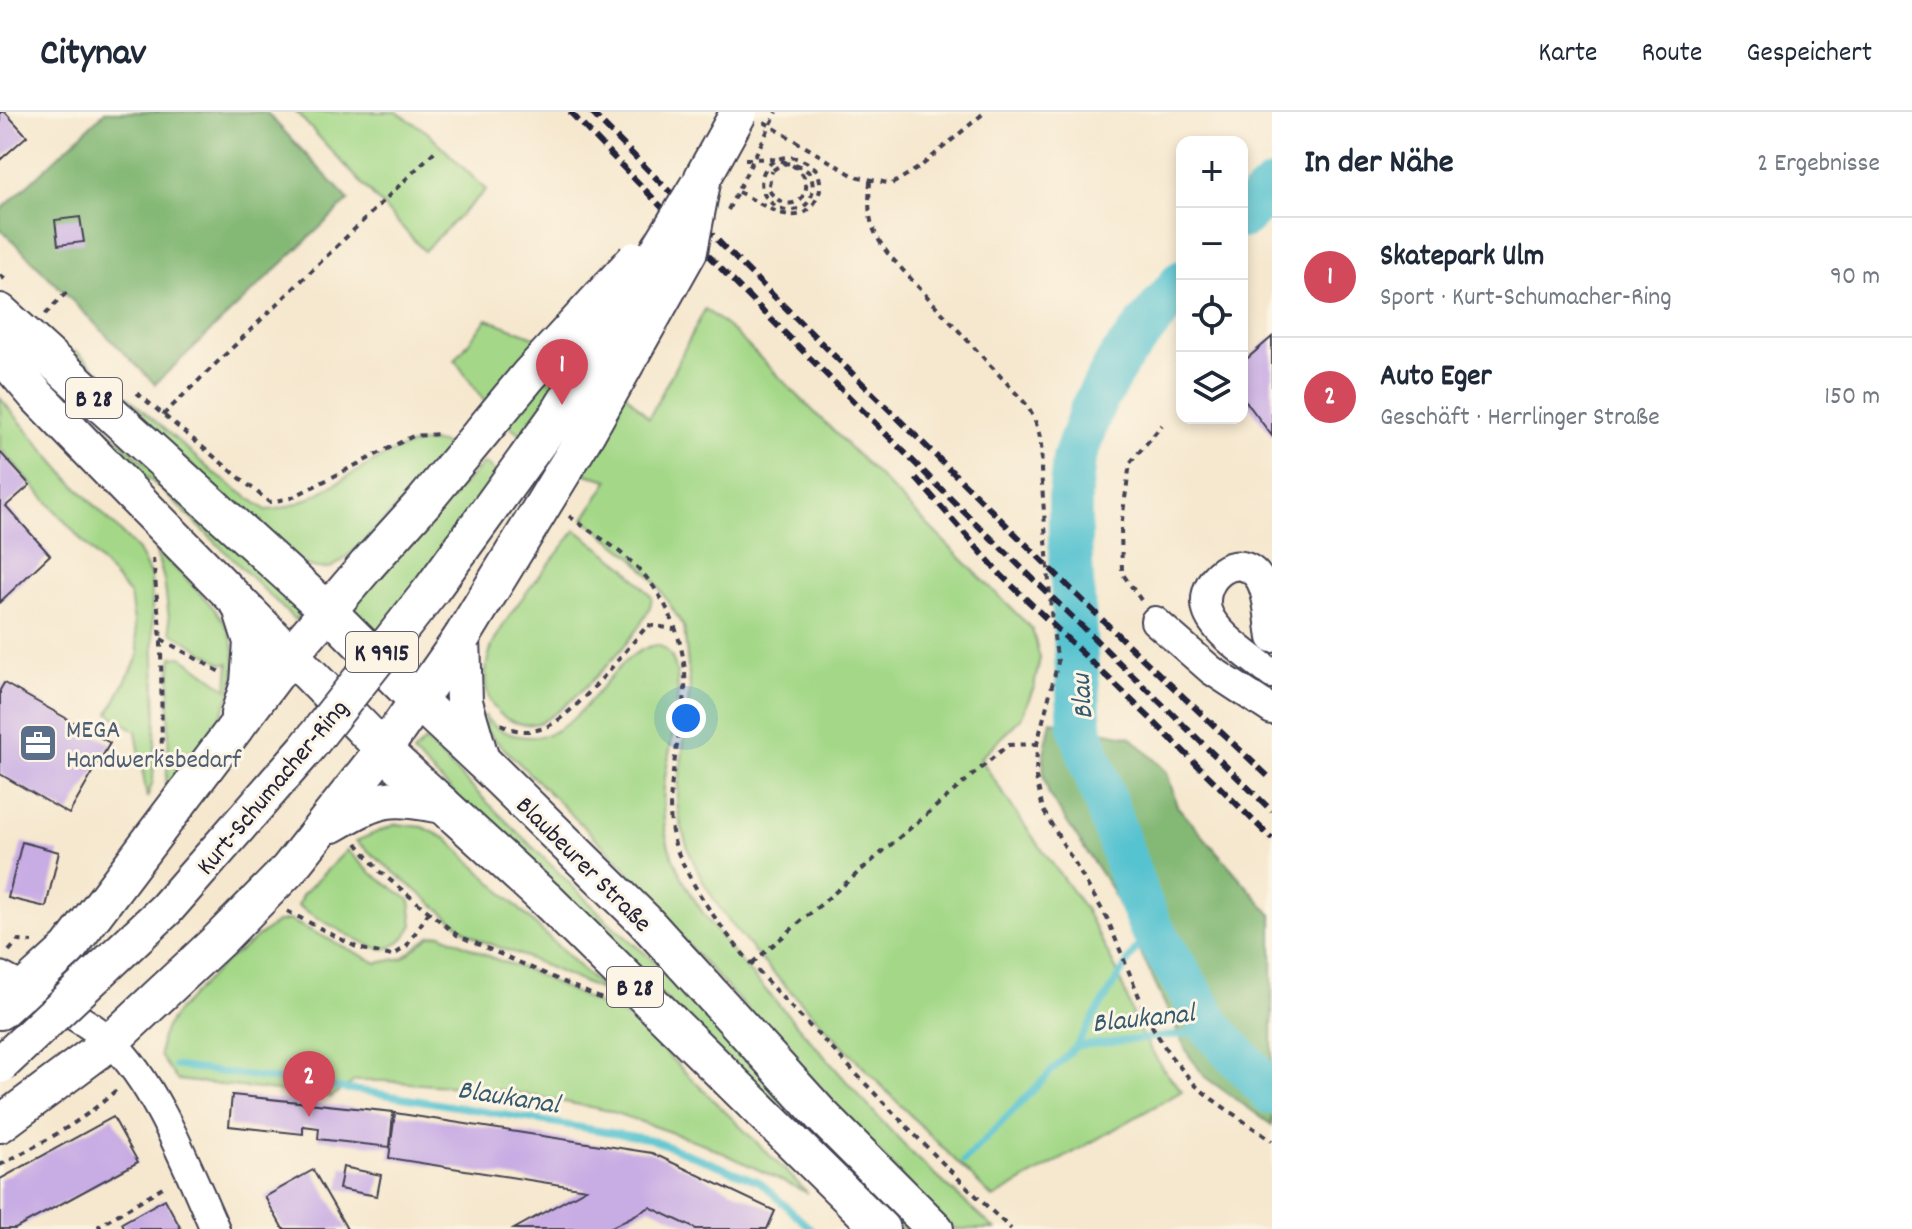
<!DOCTYPE html>
<html lang="de">
<head>
<meta charset="utf-8">
<style>
	:root { --surface:#fff; --page:#f6f6f7; --text:#1f2937; --muted:#747a83; --line:#e0e1e3; --accent:#d1495b }
	body { margin:0; font-family:Dekko,sans-serif; background:var(--page); color:var(--text) }
	.controls { position:absolute; right:24px; top:24px; display:grid; overflow:hidden; border-radius:16px; box-shadow:0 4px 12px #0003 }
	.controls button { width:72px; height:72px; display:grid; place-items:center; padding:0; border:0; border-bottom:2px solid var(--line); background:var(--surface); color:var(--text); font:40px sans-serif }
	.you { position:absolute; left:686px; top:606px; width:28px; height:28px; margin:-20px; border:6px solid #fff; border-radius:50%; background:#1a73e8; box-shadow:0 0 0 12px #1a73e833 }
	.badge { display:grid; place-items:center; width:52px; height:52px; border-radius:50%; background:var(--accent); color:#fff; font-size:26px; font-weight:700 }
	.pin { position:absolute; translate:-50% -66px; filter:drop-shadow(0 2px 4px #0008) }
	.pin::after { content:''; position:absolute; top:42px; width:28px; height:24px; background:inherit; clip-path:polygon(0 0,100% 0,50% 100%) }
	.list { margin:0; padding:0; list-style:none }
	h2 { display:flex; justify-content:space-between; align-items:center; height:104px; margin:0; padding:0 32px; font-size:34px }
	h2 small { font-size:26px; font-weight:400; color:var(--muted) }
	.list li { display:grid; grid-template-columns:52px 1fr auto; gap:24px; align-items:center; box-sizing:border-box; height:120px; padding:0 32px; border-top:2px solid var(--line) }
	.list b { display:block; font-size:30px; white-space:nowrap }
	.list p { margin:0; font-size:26px; white-space:nowrap; color:var(--muted) }
	.list em { font-size:26px; font-style:normal; color:var(--muted) }
	.icon { flex:none; width:44px; height:44px; fill:none; stroke:currentColor; stroke-width:2; stroke-linecap:round; stroke-linejoin:round }
	.map { position:relative; flex:none; width:1272px; height:1117px; overflow:hidden }
	header { display:flex; align-items:center; gap:48px; box-sizing:border-box; height:112px; padding:0 40px; background:var(--surface); border-bottom:2px solid var(--line) }
	header strong { font-size:38px }
	nav { display:flex; gap:44px; margin-inline-start:auto; font-size:28px }
	main { display:flex }
	aside { flex:1; background:var(--surface) }
	.map>svg:first-child { display:block }
	.green { fill:#a4d888; stroke:#637d62; stroke-width:2 }
	.forest { fill:#83b874; stroke:#526d58; stroke-width:2 }
	.lines { fill:none; stroke-linecap:round; stroke-linejoin:round }
	.stream { stroke:#57c3d0; stroke-width:7 }
	.river { stroke:#57c3d0; stroke-width:44 }
	.building { fill:#c8ace4 }
	.minor-casing { stroke:#424051; stroke-width:32 }
	.major-casing { stroke:#424051; stroke-width:40 }
	.path { stroke:#424051; stroke-width:4; stroke-dasharray:6 6; stroke-linecap:butt }
	.minor { stroke:#fff; stroke-width:28 }
	.major { stroke:#fff; stroke-width:36 }
	.rail { stroke:#22223b; stroke-width:6; stroke-dasharray:12 6; stroke-linecap:butt }
	.major-bridge-casing { stroke:#424051; stroke-width:40; stroke-linecap:butt }
	.path-bridge { stroke:#424051; stroke-width:4; stroke-dasharray:6 6; stroke-linecap:butt }
	.major-bridge { stroke:#fff; stroke-width:36 }
	.labels { text-anchor:middle; stroke-width:6; stroke-linejoin:round; paint-order:stroke }
	.shield { fill:#fcf5e5; stroke:#63616e; stroke-width:2 }
	.shield-label { font-size:24px; font-weight:bold; fill:#22223b }
	.service-label { font-size:26px; fill:#4e5e75; stroke:#fcf5e5; text-anchor:start }
	.street-label { font-size:26px; fill:#22223b; stroke:#fcf5e5 }
	.water-label { font-size:28px; font-style:italic; fill:#355a6f; stroke:#fcf5e5 }
</style>
</head>
<body>
<header>
<strong>Citynav</strong>
<nav><a>Karte</a><a>Route</a><a>Gespeichert</a></nav>
</header>
<main>
<div class="map">
<svg width="1272" height="1117" viewBox="0 0 1272 1117">
	<rect width="100%" height="100%" fill="#fcf5e5"/>
	<filter id="ink" filterUnits="userSpaceOnUse"><feTurbulence type="fractalNoise" baseFrequency=".0125" numOctaves="2"/><feDisplacementMap in="SourceGraphic" scale="16" xChannelSelector="R" yChannelSelector="G"/><feConvolveMatrix kernelMatrix="1 2 1 2 8 2 1 2 1" color-interpolation-filters="sRGB"/></filter>
	<filter id="wash" filterUnits="userSpaceOnUse"><feTurbulence type="fractalNoise" baseFrequency=".006" numOctaves="4" result="noise"/><feDisplacementMap in="SourceGraphic" scale="32" xChannelSelector="R" yChannelSelector="G"/><feGaussianBlur stdDeviation="1.8" result="paint"/><feColorMatrix in="noise" values="0 0 0 0 0 0 0 0 0 0 0 0 0 0 0 0 0 1.4 0 .05"/><feComposite in="paint" operator="in"/></filter>
	<g filter="url(#wash)">
		<rect width="100%" height="100%" fill="#f6e8cf"/>
		<!-- green -->
		<g class="green">
			<path d="M 296,0 L 397,0 L 427,20 L 486,78 L 424,139 Z"/>
			<path d="M 705,197 L 735,221 L 1032,517 L 1040,546 L 1034,575 L 1021,606 L 980,646 L 1020,707 L 1085,797 L 1118,861 L 1137,914 L 1162,956 L 1182,979 L 993,1086 C 938,1031 883,977 830,920 C 769,855 687,784 677,690 L 690,574 L 684,515 L 656,471 L 635,447 L 584,407 L 609,368 L 573,359 L 494,303 L 455,248 L 487,207 L 558,234 L 625,281 L 649,306 Z"/>
			<path d="M 0,221 L 307,496 L 295,508 L 160,376 L 62,294 Z"/>
			<path d="M 61,235 L 78,241 L 215,362 L 266,398 C 325,398 396,311 451,334 C 429,358 354,449 329,456 C 320,459 308,453 299,451 Z"/>
			<path d="M 0,286 L 69,367 L 138,438 L 151,465 L 156,605 L 153,669 L 147,686 L 136,619 L 109,601 L 139,543 L 130,483 L 0,336 Z"/>
			<path d="M 484,351 L 503,366 L 382,530 L 344,494 Z"/>
			<path d="M 576,418 L 625,455 L 651,484 C 659,507 562,605 538,611 C 524,615 508,610 498,600 C 483,586 484,561 489,543 C 498,510 554,447 576,418 Z"/>
			<path d="M 155,436 C 176,458 201,479 219,503 C 267,567 196,642 161,695 C 174,645 165,595 172,545 L 181,544 L 227,577 L 229,551 L 222,551 L 171,520 L 164,468 Z"/>
			<path d="M 657,533 C 698,546 666,642 664,674 C 662,698 664,725 673,746 C 700,811 750,860 796,912 C 831,951 865,992 901,1030 C 931,1061 964,1089 995,1117 L 954,1117 L 932,1097 L 680,825 L 626,756 L 486,619 L 484,603 C 492,614 500,619 514,623 C 583,641 604,540 657,533 Z"/>
			<path d="M 425,629 L 616,817 L 679,870 L 917,1117 L 901,1117 L 413,641 Z"/>
			<path d="M 396,712 L 423,715 L 447,727 L 605,880 L 523,844 L 482,829 L 467,820 L 356,729 Z"/>
			<path d="M 347,738 L 371,761 L 410,788 L 413,813 C 407,823 398,835 384,837 C 370,838 313,803 298,794 L 302,783 Z"/>
			<path d="M 289,808 L 377,851 L 403,846 L 430,824 L 441,822 L 495,847 L 527,858 L 632,908 L 808,1081 L 704,1032 L 610,999 L 509,979 L 384,969 L 355,969 L 331,985 L 177,968 L 160,944 L 161,928 L 166,915 L 178,898 L 224,851 L 276,811 Z"/>
		</g>
		<!-- forest -->
		<g class="forest">
			<path d="M 105,0 L 266,0 L 349,88 L 155,272 L 0,116 L 0,99 Z"/>
			<path d="M 1051,609 L 1131,625 L 1167,660 L 1177,694 L 1272,803 L 1272,1013 L 1205,965 L 1188,942 L 1110,775 L 1049,683 L 1044,664 L 1043,646 Z"/>
		</g>
		<g class="lines">
			<!-- stream -->
			<g class="stream">
				<path d="M 1076,934 L 1150,814"/>
				<path d="M 175,954 L 369,980 L 650,1027 L 760,1070 L 811,1117"/>
				<path d="M 964,1049 L 1076,934 L 1214,919"/>
			</g>
			<!-- river -->
			<g class="river">
				<path d="M 1242,105 L 1272,77"/>
				<path d="M 1182,170 L 1118,249 L 1092,296 L 1074,347 L 1070,384 L 1070,432 L 1080,616 L 1136,780 L 1150,814 L 1214,919 L 1272,981"/>
			</g>
		</g>
		<g id="blocks">
			<!-- building -->
			<g class="building">
				<path d="M 0,0 L 5,0 L 27,24 L 0,48 Z"/>
				<path d="M 80,105 L 84,130 L 58,133 L 55,108 Z"/>
				<path d="M 1272,225 L 1272,324 L 1242,284 L 1242,251 Z"/>
				<path d="M 0,340 L 30,373 L 6,394 L 50,443 L 0,490 Z"/>
				<path d="M 4,571 L 110,631 L 69,702 L 0,662 L 0,578 Z"/>
				<path d="M 22,730 L 59,740 L 46,795 L 8,786 Z"/>
				<path d="M 232,983 L 393,1000 L 390,1035 L 318,1027 L 319,1016 L 303,1014 L 303,1022 L 229,1014 Z"/>
				<path d="M 395,1001 L 652,1041 L 775,1099 L 767,1117 L 696,1117 L 650,1095 L 608,1117 L 514,1117 L 586,1077 L 389,1046 Z"/>
				<path d="M 113,1005 L 138,1050 L 15,1117 L 0,1117 L 0,1067 Z"/>
				<path d="M 343,1055 L 381,1063 L 377,1084 L 339,1077 Z"/>
				<path d="M 313,1058 L 347,1117 L 283,1117 L 265,1085 Z"/>
				<path d="M 165,1087 L 181,1117 L 125,1117 L 122,1111 Z"/>
			</g>
		</g>
	</g>
	<g filter="url(#ink)">
		<use href="#blocks" fill-opacity="0" stroke="#424051" stroke-width="2"/>
		<g class="lines">
			<!-- minor casing -->
			<g class="minor-casing">
				<g id="minor">
					<path d="M 1155,509 L 1211,558 L 1272,598"/>
					<path d="M 1272,526 C 1269,508 1269,481 1259,466 C 1238,436 1199,466 1207,498 C 1213,521 1254,547 1272,562"/>
					<path d="M 0,864 C 33,881 84,906 111,930 C 157,973 189,1060 215,1117"/>
				</g>
			</g>
			<!-- major casing -->
			<g class="major-casing">
				<g id="major">
					<path d="M 0,200 L 327,498 L 417,588 L 481,648 L 644,808 L 822,1004 L 935,1117"/>
					<path d="M 0,241 L 36,283 L 129,379 L 395,649 L 549,790 L 881,1117"/>
					<path d="M 462,525 L 464,590 L 481,648"/>
					<path d="M 239,602 L 249,571 L 252,530 L 240,492"/>
					<path d="M 333,712 C 381,684 388,683 443,693"/>
					<path d="M 0,899 L 68,837 L 291,542 L 367,453"/>
					<path d="M 0,1012 L 110,930 L 219,828 L 288,758 L 384,637 L 462,525"/>
				</g>
			</g>
			<!-- path -->
			<g class="path">
				<path d="M 764,10 L 854,64 L 892,72 L 920,55 L 985,0"/>
				<path d="M 745,47 C 756,47 768,46 778,48 C 833,61 795,118 768,77 L 772,59"/>
				<path d="M 870,69 C 868,103 868,115 889,143 L 1026,292 C 1040,315 1043,331 1041,358 L 1052,512 L 1058,550 L 1037,632 L 1036,665 L 1043,698 L 1107,806 L 1149,909 L 1169,942 L 1195,973 L 1212,987 L 1272,1029"/>
				<path d="M 0,163 L 9,171"/>
				<path d="M 45,202 L 67,180"/>
				<path d="M 137,281 L 269,390 L 291,386 L 413,324 L 441,322"/>
				<path d="M 163,303 L 437,37"/>
				<path d="M 569,404 C 588,418 610,431 628,447 C 659,473 678,511 684,551 C 689,584 678,621 674,653 C 670,683 666,714 679,743 C 714,822 781,884 840,945 C 896,1004 952,1062 1011,1117"/>
				<path d="M 153,446 L 161,527 L 162,661"/>
				<path d="M 1141,488 L 1122,461 L 1121,415 L 1130,351 L 1162,313"/>
				<path d="M 161,527 L 222,561"/>
				<path d="M 501,612 C 514,620 529,621 544,616 C 575,604 624,540 648,513 L 674,517"/>
				<path d="M 357,731 L 379,759 L 457,823 L 602,887"/>
				<path d="M 287,799 L 358,836 L 392,844 L 406,835 L 429,800"/>
				<path d="M 9,839 L 18,829 L 32,830"/>
				<path d="M 752,851 L 1008,633 L 1037,632"/>
				<path d="M 0,1053 C 41,1031 85,1009 118,976"/>
				<path d="M 101,1117 L 99,1114 L 166,1073"/>
			</g>
			<!-- minor -->
			<use href="#minor" class="minor"/>
			<!-- major -->
			<use href="#major" class="major"/>
			<!-- rail -->
			<g class="rail">
				<path d="M 570,0 L 731,167 L 960,396 L 1272,699"/>
				<path d="M 591,0 L 726,137 L 1126,531 L 1272,668"/>
				<path d="M 916,366 L 1002,464 L 1152,608 L 1272,727"/>
			</g>
			<!-- major-bridge casing -->
			<g class="major-bridge-casing">
				<g id="major-bridge">
					<path d="M 367,453 L 423,391 L 529,263 L 635,148"/>
					<path d="M 462,525 L 588,319 L 689,139 L 703,65 L 739,0"/>
					<path d="M 0,953 L 166,797 L 306,637 L 432,477 L 557,304 L 698,74"/>
				</g>
			</g>
			<!-- path-bridge -->
			<g class="path-bridge">
				<path d="M 738,80 C 761,90 798,122 816,88 C 822,78 821,69 817,58 C 778,22 741,70 774,93 C 779,96 785,99 792,98 C 813,97 816,76 810,61 C 796,50 786,47 772,59"/>
				<path d="M 728,98 L 777,0"/>
			</g>
			<!-- major-bridge -->
			<use href="#major-bridge" class="major-bridge"/>
		</g>
	</g>
	<!-- icons -->
	<defs>
		<g id="office-square" transform="scale(2)"><rect x="-9" y="-9" width="18" height="18" rx="4" fill="#5c6f8a" stroke="#fcf5e5"/><path d="M-6-3h4V-5.5h4V-3h4V5H-6ZM-1-4.5V-3h2v-1.5ZM-6 0V1H6V0Z" fill="#fff"/></g>
	</defs>
	<g fill-rule="evenodd">
		<use href="#office-square" x="38" y="631"/>
	</g>
	<g class="labels">
		<!-- shield labels -->
		<g class="shield">
			<rect x="66" y="266" width="56" height="40" rx="6"/>
			<rect x="346" y="520" width="72" height="40" rx="6"/>
			<rect x="607" y="855" width="56" height="40" rx="6"/>
		</g>
		<g class="shield-label">
			<text x="94" y="294">B 28</text>
			<text x="382" y="548">K 9915</text>
			<text x="635" y="883">B 28</text>
		</g>
		<!-- service labels -->
		<g class="service-label">
			<text x="66" y="625">MEGA<tspan x="66" dy="30">Handwerksbedarf</tspan></text>
		</g>
		<!-- street labels -->
		<g class="street-label">
			<text transform="translate(271 674) rotate(-50)" y="9">Kurt-Schumacher-Ring</text>
			<text transform="translate(585 751) rotate(45)" y="9">Blaubeurer Straße</text>
		</g>
		<!-- water labels -->
		<g class="water-label">
			<text transform="translate(1080 585) rotate(-94)" y="10">Blau</text>
			<text transform="translate(1143 904) rotate(-6)" y="10">Blaukanal</text>
			<text transform="translate(509 983) rotate(9)" y="10">Blaukanal</text>
		</g>
	</g>
</svg>
<div class="controls">
<button>+</button>
<button>−</button>
<button><svg class="icon" aria-label="locate" viewBox="0 0 24 24"><circle cx="12" cy="12" r="6"/><path d="M12 2v4M12 18v4M2 12h4M18 12h4"/></svg></button>
<button><svg class="icon" aria-label="layers" viewBox="0 0 24 24"><path d="M12 4l9 5-9 5-9-5zM3 14l9 5 9-5"/></svg></button>
</div>
<div class="you"></div>
<div class="pin badge" style="left:562px;top:293px">1</div>
<div class="pin badge" style="left:309px;top:1005px">2</div>
</div>
<aside>
<h2>In der Nähe<small>2 Ergebnisse</small></h2>
<ul class="list">
<li><span class="badge">1</span><div><b>Skatepark Ulm</b><p>Sport · Kurt-Schumacher-Ring</p></div><em>90 m</em></li>
<li><span class="badge">2</span><div><b>Auto Eger</b><p>Geschäft · Herrlinger Straße</p></div><em>150 m</em></li>
</ul>
</aside>
</main>
</body>
</html>
